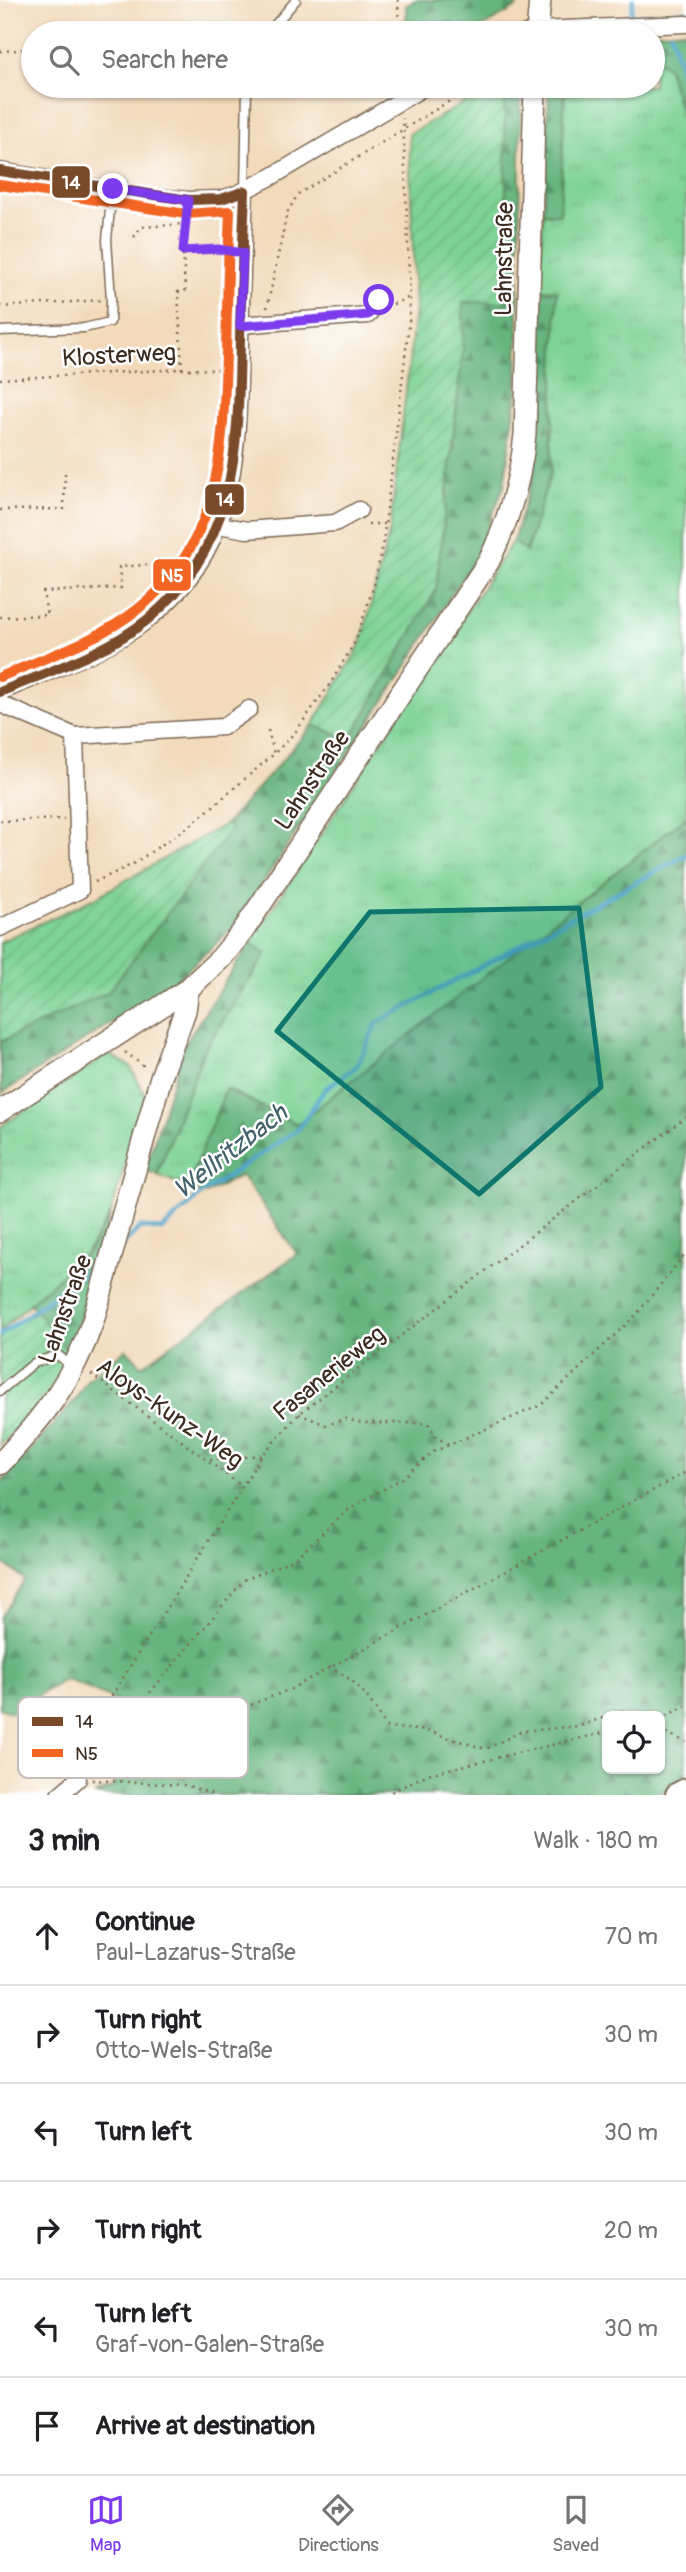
<!DOCTYPE html>
<html lang="en">
<head>
<meta charset="utf-8">
<style>
	:root { --surface:#fff; --page:#f6f6f6; --text:#202124; --muted:#757577; --line:#e0e0e0; --accent:#7c3aed }
	body { margin:0; font-family:Pangolin,sans-serif; background:var(--page); color:var(--text) }
	.controls { position:absolute; right:21px; bottom:21px; display:grid; overflow:hidden; border-radius:10px; box-shadow:0 2px 5px #0004 }
	.controls button { width:63px; height:63px; display:grid; place-items:center; padding:0; border:0; border-bottom:2px solid var(--line); background:var(--surface); color:var(--text); font:35px sans-serif }
	.stop { position:absolute; width:21px; height:21px; margin:-16px; border:5px solid #7c3aed; border-radius:50%; background:#fff }
	.stop.end { background:#7c3aed; border-color:#fff; box-shadow:0 2px 7px #0008 }
	.list { margin:0; padding:0; list-style:none }
	h2 { display:flex; justify-content:space-between; align-items:center; height:91px; margin:0; padding:0 28px; font-size:30px }
	h2 small { font-size:23px; font-weight:400; color:var(--muted) }
	.list li { display:grid; grid-template-columns:46px 1fr auto; gap:21px; align-items:center; box-sizing:border-box; height:98px; padding:0 28px; border-top:2px solid var(--line) }
	.list b { display:block; font-size:26px; white-space:nowrap }
	.list p { margin:0; font-size:23px; white-space:nowrap; color:var(--muted) }
	.list em { font-size:23px; font-style:normal; color:var(--muted) }
	.icon { flex:none; width:38px; height:38px; fill:none; stroke:currentColor; stroke-width:2; stroke-linecap:round; stroke-linejoin:round }
	.map { position:relative; flex:none; width:686px; height:1795px; overflow:hidden }
	.search { position:absolute; background:var(--surface); box-shadow:0 2px 5px #0004; left:21px; right:21px; top:21px; height:77px; display:flex; align-items:center; gap:18px; box-sizing:border-box; padding:0 24px; border-radius:38px; color:var(--muted); font-size:26px }
	.sheet { height:679px; background:var(--surface) }
	nav { display:flex; justify-content:space-around; align-items:center; box-sizing:border-box; height:98px; border-top:2px solid var(--line); background:var(--surface); font-size:19px; color:var(--muted) }
	nav a { display:grid; justify-items:center; gap:4px }
	nav .on { color:var(--accent) }
	.map>svg:first-child { display:block }
	.grass { fill:url(#grass-tufts); stroke:#5c7e5a; stroke-width:2 }
	.forest { fill:url(#forest-firs); stroke:#50704e; stroke-width:2; fill-rule:evenodd }
	.garden { fill:url(#garden-furrows); stroke:#5c7e5a; stroke-width:2 }
	.lines { fill:none; stroke-linecap:round; stroke-linejoin:round }
	.stream { stroke:#4ea5cb; stroke-width:4.5 }
	.lane-casing { stroke:#7b6855; stroke-width:11 }
	.street-casing { stroke:#7b6855; stroke-width:19 }
	.secondary-casing { stroke:#7b6855; stroke-width:24 }
	.primary-casing { stroke:#7b6855; stroke-width:28 }
	.path { stroke:#7b6855; stroke-width:2.5; stroke-dasharray:2 5; stroke-linecap:butt }
	.lane { stroke:#fff; stroke-width:8 }
	.street { stroke:#fff; stroke-width:16 }
	.secondary { stroke:#fff; stroke-width:21 }
	.primary { stroke:#fff; stroke-width:24 }
	.bus-1-casing { stroke:#fff; stroke-width:16 }
	.bus-2-casing { stroke:#fff; stroke-width:16 }
	.bus-1 { stroke:#7a4b2a; stroke-width:10 }
	.bus-2 { stroke:#f26522; stroke-width:10 }
	.route { stroke:#7c3aed; stroke-width:9 }
	.marked { fill:#0f766e; fill-opacity:0.2; stroke:#0f766e; stroke-width:5; stroke-linejoin:round }
	.labels { text-anchor:middle; stroke-width:5; stroke-linejoin:round; paint-order:stroke }
	.street-label { font-size:24px; fill:#3b2a1e; stroke:#fff }
	.water-label { font-size:26px; font-style:italic; fill:#44616c; stroke:#fff }
	.key { fill:#fff; stroke:#c4bfbc; stroke-width:2 }
	.key-label { font-size:19px; fill:#3b2a1e }
	.line-badge { stroke:#fff; stroke-width:2.5 }
	.badge-label { font-size:19px; text-anchor:middle; font-weight:bold; fill:#fff }
</style>
</head>
<body>
<div class="map">
<svg width="686" height="1795" viewBox="0 0 686 1795">
	<defs>
		<pattern id="grass-tufts" width="24" height="20" patternUnits="userSpaceOnUse" patternTransform="scale(1.75)"><rect width="24" height="20" fill="#7ed396"/><path d="M3 7l-1-3M5 7V3M7 7l1-3M15 17l-1-3M17 17v-4M19 17l1-3" fill="none" stroke="#6eb581"/></pattern>
		<pattern id="forest-firs" width="22" height="20" patternUnits="userSpaceOnUse" patternTransform="scale(1.75)"><rect width="22" height="20" fill="#66b57f"/><path d="M5 1l3.5 6h-7zM16 11l3.5 6h-7z" fill="#559367"/></pattern>
		<pattern id="garden-furrows" width="10" height="10" patternUnits="userSpaceOnUse" patternTransform="scale(1.75)"><rect width="10" height="10" fill="#7ed396"/><path d="M-1 1l2-2M0 10L10 0M9 11l2-2" fill="none" stroke="#6eb581"/></pattern>
	</defs>
	<rect width="100%" height="100%" fill="#fff"/>
	<filter id="ink" filterUnits="userSpaceOnUse"><feTurbulence type="fractalNoise" baseFrequency=".0143" numOctaves="2"/><feDisplacementMap in="SourceGraphic" scale="14" xChannelSelector="R" yChannelSelector="G"/><feConvolveMatrix kernelMatrix="1 2 1 2 8 2 1 2 1" color-interpolation-filters="sRGB"/></filter>
	<filter id="wash" filterUnits="userSpaceOnUse"><feTurbulence type="fractalNoise" baseFrequency=".00686" numOctaves="4" result="noise"/><feDisplacementMap in="SourceGraphic" scale="28" xChannelSelector="R" yChannelSelector="G"/><feGaussianBlur stdDeviation="1.57" result="paint"/><feColorMatrix in="noise" values="0 0 0 0 0 0 0 0 0 0 0 0 0 0 0 0 0 1.4 0 .05"/><feComposite in="paint" operator="in"/></filter>
	<g filter="url(#wash)">
		<rect width="100%" height="100%" fill="#f2daba"/>
		<!-- grass -->
		<g class="grass">
			<path d="M 653,56 L 668,68 L 686,132 L 686,817 L 297,1124 L 227,1089 L 187,1187 L 157,1175 L 204,1050 L 266,954 L 250,943 L 513,541 L 526,551 L 557,291 L 540,290 L 543,213 L 560,214 L 565,86 L 653,86 Z"/>
			<path d="M 108,1054 L 130,1066 L 145,1095 L 111,1213 L 86,1253 L 0,1331 L 0,1127 Z"/>
		</g>
		<!-- forest -->
		<g class="forest">
			<path d="M 415,0 L 521,0 L 515,8 L 472,33 L 407,33 L 406,6 Z"/>
			<path d="M 686,30 L 686,132 L 668,68 L 653,56 L 653,33 L 645,33 Z"/>
			<path d="M 504,86 L 521,86 L 517,394 L 504,486 L 476,556 L 412,658 L 232,929 L 169,986 L 2,1093 L 0,1042 L 108,992 L 231,828 L 227,823 L 313,725 L 350,739 L 436,590 L 463,348 L 463,301 L 508,302 Z"/>
			<path d="M 549,86 L 565,86 L 560,214 L 543,213 Z"/>
			<path d="M 540,290 L 557,291 L 551,472 L 526,552 L 513,541 L 535,470 Z"/>
			<path d="M 686,817 L 686,1781 L 656,1795 L 94,1795 L 116,1785 L 84,1754 L 116,1701 L 66,1679 L 11,1712 L 0,1708 L 0,1618 L 25,1580 L 0,1560 L 0,1484 L 76,1399 L 87,1380 L 126,1349 L 142,1366 L 297,1254 L 241,1175 L 206,1194 L 187,1187 L 226,1089 L 297,1124 ZM 607,1716 L 660,1716 L 660,1769 L 607,1769 Z"/>
			<path d="M 250,943 L 266,954 L 204,1050 L 157,1175 L 145,1170 L 185,1043 Z"/>
			<path d="M 111,1213 L 69,1355 L 30,1303 L 89,1251 Z"/>
		</g>
		<!-- garden -->
		<g class="garden">
			<path d="M 494,86 L 504,86 L 508,302 L 463,302 L 463,348 L 436,590 L 350,739 L 313,725 L 361,644 L 390,529 L 415,311 L 409,134 Z"/>
			<path d="M 227,823 L 231,829 L 108,992 L 0,1042 L 0,942 L 91,900 Z"/>
			<path d="M 35,1309 L 68,1352 L 60,1382 L 0,1446 L 0,1335 Z"/>
		</g>
		<g class="lines">
			<!-- stream -->
			<g class="stream">
				<path d="M 633,0 L 631,17 L 686,11"/>
				<path d="M 671,33 L 686,90"/>
				<path d="M 122,1246 L 140,1227 L 162,1230 L 201,1194 L 297,1130 L 326,1088 L 357,1066 L 377,1023 L 686,855"/>
				<path d="M 0,1335 L 101,1261"/>
			</g>
		</g>
	</g>
	<g filter="url(#ink)">
		<g class="lines">
			<!-- lane casing -->
			<g class="lane-casing">
				<g id="lane">
					<path d="M 268,33 L 296,0"/>
					<path d="M 245,191 L 247,86"/>
					<path d="M 0,331 L 84,328 L 110,322 L 111,299 L 107,240 L 112,189"/>
					<path d="M 0,1391 L 34,1363 L 58,1355 L 72,1367"/>
				</g>
			</g>
			<!-- street casing -->
			<g class="street-casing">
				<g id="street">
					<path d="M 526,33 L 538,30 L 686,24"/>
					<path d="M 0,171 L 157,197 L 188,200 L 221,199 L 235,195 L 271,177 L 426,86"/>
					<path d="M 240,325 L 368,315 L 378,300"/>
					<path d="M 219,525 L 247,530 L 335,523 L 359,510"/>
					<path d="M 0,692 C 48,671 106,652 147,620 C 240,548 237,450 240,344 C 241,293 243,242 245,191"/>
					<path d="M 0,704 L 75,736 L 223,727 L 249,709"/>
					<path d="M 0,928 L 80,890 L 75,736"/>
					<path d="M 59,1795 L 78,1779"/>
				</g>
			</g>
			<!-- secondary casing -->
			<g class="secondary-casing">
				<g id="secondary">
					<path d="M 537,33 L 540,0"/>
					<path d="M 0,1111 L 188,989 L 221,958 L 243,931 L 489,561 C 509,520 521,479 525,434 L 535,86"/>
					<path d="M 0,1464 C 44,1416 71,1384 93,1321 L 161,1077 L 185,1011 L 188,989"/>
				</g>
			</g>
			<!-- primary casing -->
			<g class="primary-casing">
				<path id="primary" d="M 678,1795 L 686,1791"/>
			</g>
			<!-- path -->
			<g class="path">
				<path d="M 398,0 L 399,33"/>
				<path d="M 0,51 L 33,49"/>
				<path d="M 134,237 L 141,227 L 185,224"/>
				<path d="M 183,251 L 229,251"/>
				<path d="M 393,304 L 410,297"/>
				<path d="M 0,307 L 101,300"/>
				<path d="M 267,308 L 287,213 L 298,194 L 474,86"/>
				<path d="M 182,369 L 178,292 L 185,291 L 183,251 L 186,214"/>
				<path d="M 0,379 L 182,369 L 225,370"/>
				<path d="M 0,510 L 64,509 L 65,473"/>
				<path d="M 368,524 L 386,524"/>
				<path d="M 0,617 L 47,615 L 43,592 L 121,588 L 119,567 L 181,562"/>
				<path d="M 268,730 L 274,754"/>
				<path d="M 0,821 L 64,819"/>
				<path d="M 95,882 L 133,864 L 191,825 L 274,754 L 296,731 L 330,684 L 356,640 L 375,582 L 383,543 L 409,324 L 410,297 L 403,118"/>
				<path d="M 125,1052 L 145,1067"/>
				<path d="M 91,1374 L 243,1487"/>
				<path d="M 299,1414 L 326,1425 L 346,1419 L 361,1423 L 428,1423 L 436,1437 L 450,1445"/>
				<path d="M 210,1460 L 262,1455"/>
				<path d="M 329,1667 C 358,1680 371,1700 386,1727 L 427,1731 L 486,1749 L 522,1731 L 580,1726 L 622,1711 L 633,1716"/>
				<path d="M 660,1719 L 686,1706"/>
				<path d="M 660,1730 L 686,1742"/>
				<path d="M 79,1765 L 88,1734 L 262,1455 L 299,1414 L 686,1117"/>
				<path d="M 87,1768 L 244,1580 L 294,1559 L 352,1507 L 403,1478 L 433,1452 L 541,1405 L 636,1315 L 686,1253"/>
				<path d="M 92,1776 L 108,1772 L 156,1742 L 291,1689 L 686,1472"/>
				<path d="M 92,1780 L 185,1785 L 216,1795"/>
				<path d="M 385,1795 L 428,1774 L 607,1732"/>
			</g>
			<!-- lane -->
			<use href="#lane" class="lane"/>
			<!-- street -->
			<use href="#street" class="street"/>
			<!-- secondary -->
			<use href="#secondary" class="secondary"/>
			<!-- primary -->
			<use href="#primary" class="primary"/>
			<!-- bus-1 casing -->
			<g class="bus-1-casing">
				<g id="bus-1">
					<path d="M 0,171 L 188,200 L 221,199 L 245,191"/>
					<path d="M 0,692 C 49,671 105,654 147,620 C 238,546 238,447 240,339 C 241,290 243,240 245,191"/>
				</g>
			</g>
			<!-- bus-2 casing -->
			<g class="bus-2-casing">
				<path id="bus-2" d="M 0,185 L 186,214 L 230,211 C 228,258 227,306 226,354 C 223,452 221,543 138,609 C 98,641 46,657 0,677"/>
			</g>
			<!-- bus-1 -->
			<use href="#bus-1" class="bus-1"/>
			<!-- bus-2 -->
			<use href="#bus-2" class="bus-2"/>
		</g>
	</g>
	<g class="lines" filter="url(#ink)">
		<!-- route -->
		<path class="route" d="M 113,189 L 188,200 L 183,251 L 218,249 L 243,253 L 240,326 L 368,315 L 379,300"/>
	</g>
	<!-- marked area -->
	<path class="marked" d="M 579,908 L 601,1087 L 479,1194 L 277,1031 L 370,912 Z"/>
	<g class="labels">
		<!-- street labels -->
		<g class="street-label">
			<text transform="translate(504 259) rotate(-89)" y="8">Lahnstraße</text>
			<text transform="translate(119 355) rotate(-3)" y="8">Klosterweg</text>
			<text transform="translate(312 780) rotate(-56)" y="8">Lahnstraße</text>
			<text transform="translate(65 1309) rotate(-70)" y="8">Lahnstraße</text>
			<text transform="translate(329 1373) rotate(-39)" y="8">Fasanerieweg</text>
			<text transform="translate(170 1413) rotate(35)" y="8">Aloys-Kunz-Weg</text>
		</g>
		<!-- water labels -->
		<g class="water-label">
			<text transform="translate(230 1151) rotate(-38)" y="9">Wellritzbach</text>
		</g>
	</g>
	<!-- legend -->
	<rect x="18" y="1697" width="230" height="81" rx="10" class="key"/>
	<rect x="32" y="1717" width="31" height="9" fill="#7a4b2a"/>
	<rect x="32" y="1749" width="31" height="8" fill="#f26522"/>
	<g class="key-label">
		<text x="75" y="1728">14</text>
		<text x="75" y="1760">N5</text>
	</g>
	<g class="line-badge">
		<rect x="51" y="165" width="40" height="34" rx="7" fill="#7a4b2a"/>
		<rect x="204" y="483" width="41" height="33" rx="7" fill="#7a4b2a"/>
		<rect x="152" y="558" width="40" height="34" rx="7" fill="#f26522"/>
	</g>
	<g class="badge-label">
		<text x="71" y="189">14</text>
		<text x="225" y="506">14</text>
		<text x="172" y="582">N5</text>
	</g>
</svg>
<div class="controls">
<button><svg class="icon" aria-label="locate" viewBox="0 0 24 24"><circle cx="12" cy="12" r="6"/><path d="M12 2v4M12 18v4M2 12h4M18 12h4"/></svg></button>
</div>
<div class="stop" style="left:379px;top:300px"></div>
<div class="stop end" style="left:113px;top:189px"></div>
<div class="search"><svg class="icon" aria-label="search" viewBox="0 0 24 24"><circle cx="10" cy="10" r="6"/><path d="M15 15l6 6"/></svg>Search here</div>
</div>
<section class="sheet">
<h2>3 min<small>Walk · 180 m</small></h2>
<ul class="list">
<li><svg class="icon" aria-label="ahead" viewBox="0 0 24 24"><path d="M12 20V5M6 11l6-6 6 6"/></svg><div><b>Continue</b><p>Paul-Lazarus-Straße</p></div><em>70 m</em></li>
<li><svg class="icon" aria-label="right" viewBox="0 0 24 24"><path d="M7 20v-9h11M14 6l5 5-5 5"/></svg><div><b>Turn right</b><p>Otto-Wels-Straße</p></div><em>30 m</em></li>
<li><svg class="icon" aria-label="left" viewBox="0 0 24 24"><path d="M17 20v-9H6M10 6l-5 5 5 5"/></svg><div><b>Turn left</b></div><em>30 m</em></li>
<li><svg class="icon" aria-label="right" viewBox="0 0 24 24"><path d="M7 20v-9h11M14 6l5 5-5 5"/></svg><div><b>Turn right</b></div><em>20 m</em></li>
<li><svg class="icon" aria-label="left" viewBox="0 0 24 24"><path d="M17 20v-9H6M10 6l-5 5 5 5"/></svg><div><b>Turn left</b><p>Graf-von-Galen-Straße</p></div><em>30 m</em></li>
<li><svg class="icon" aria-label="arrive" viewBox="0 0 24 24"><path d="M6 21V4h12l-3 4 3 4H6"/></svg><div><b>Arrive at destination</b></div></li>
</ul>
</section>
<nav>
<a class="on"><svg class="icon" aria-label="map" viewBox="0 0 24 24"><path d="M3 6l6-2 6 2 6-2v14l-6 2-6-2-6 2zM9 4v14M15 6v14"/></svg>Map</a>
<a><svg class="icon" aria-label="directions" viewBox="0 0 24 24"><path d="M12 3l9 9-9 9-9-9zM9 14v-3h6M13 9l2 2-2 2"/></svg>Directions</a>
<a><svg class="icon" aria-label="saved" viewBox="0 0 24 24"><path d="M7 4h10v16l-5-4-5 4z"/></svg>Saved</a>
</nav>
</body>
</html>
